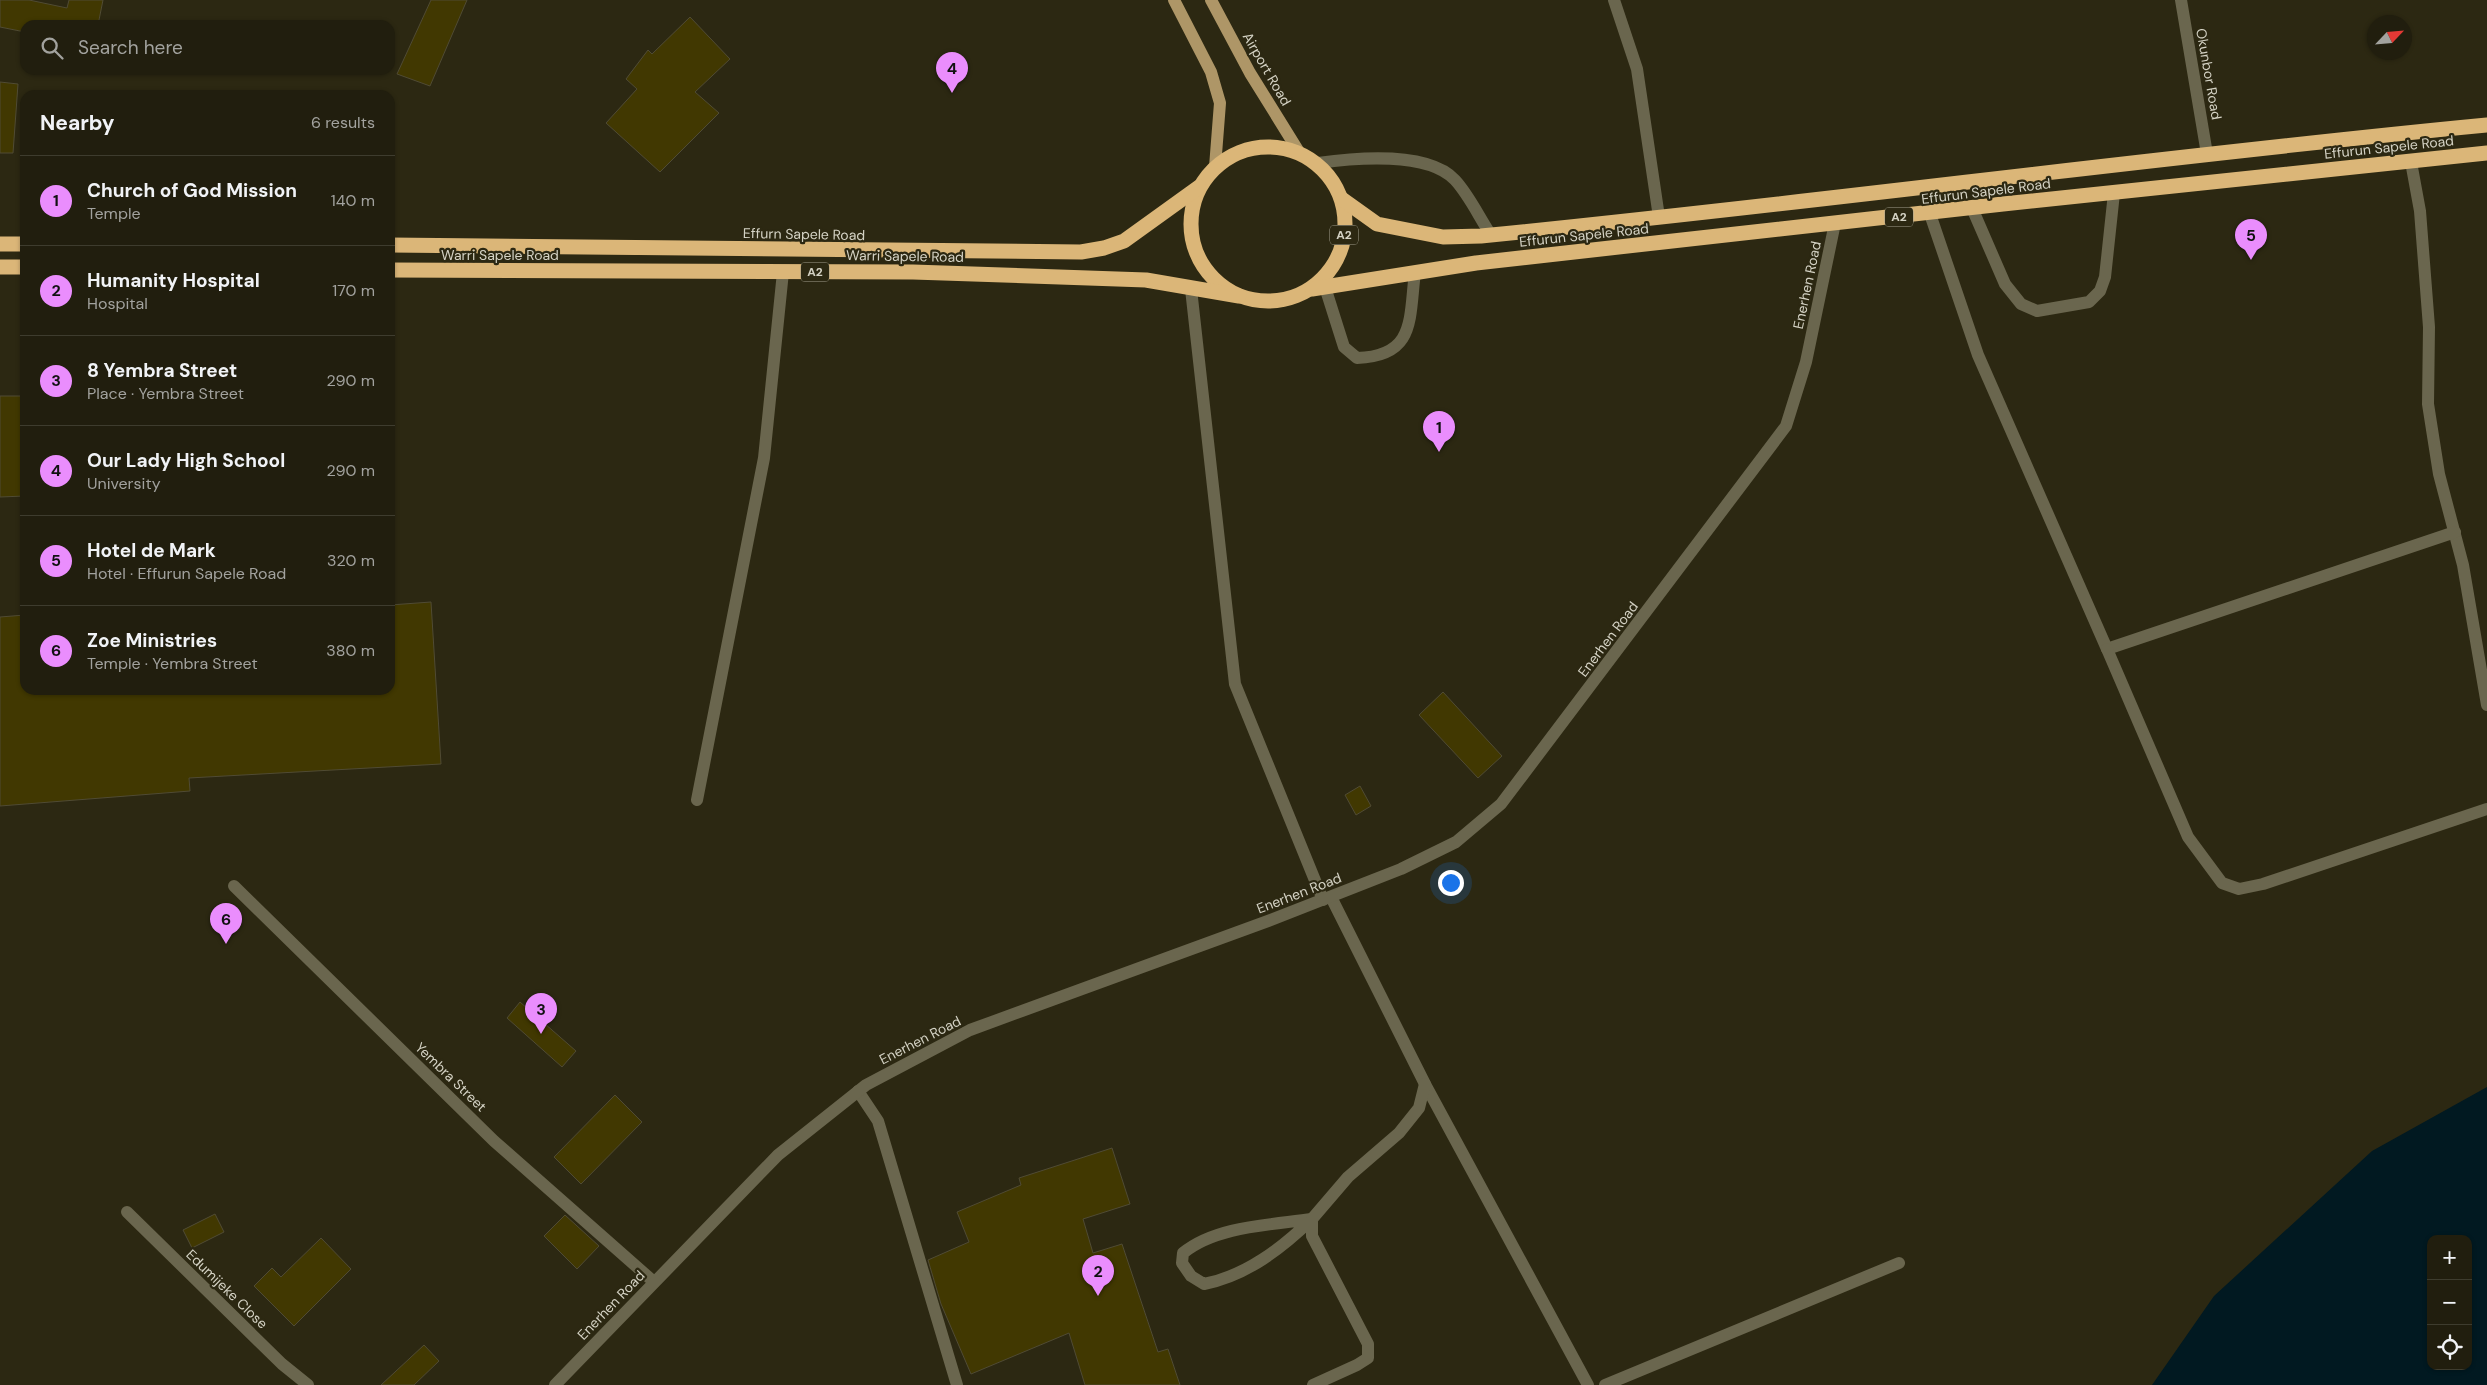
<!DOCTYPE html>
<html lang="en">
<head>
<meta charset="utf-8">
<style>
	:root { --surface:#211e0e; --page:#292717; --text:#f1f3f6; --muted:#a2a29e; --line:#3e3c2e; --accent:#ea8dfd }
	body { margin:0; font-family:"DM Sans",sans-serif; background:var(--page); color:var(--text) }
	.controls { position:absolute; right:15px; bottom:15px; display:grid; overflow:hidden; border-radius:10px; box-shadow:0 1px 4px #0004 }
	.controls button { width:45px; height:45px; display:grid; place-items:center; padding:0; border:0; border-bottom:1px solid var(--line); background:var(--surface); color:var(--text); font:25px sans-serif }
	.compass { position:absolute; left:2367px; top:15px; width:45px; height:45px; border-radius:50%; background:var(--surface); box-shadow:0 1px 4px #0004; rotate:64deg }
	.you { position:absolute; left:1450px; top:882px; width:18px; height:18px; margin:-12px; border:4px solid #fff; border-radius:50%; background:#1a73e8; box-shadow:0 0 0 8px #1a73e833 }
	.badge { display:grid; place-items:center; width:32px; height:32px; border-radius:50%; background:var(--accent); color:#111; font-size:16px; font-weight:700 }
	.pin { position:absolute; translate:-50% -41px; filter:drop-shadow(0 1px 2px #0008) }
	.pin::after { content:''; position:absolute; top:26px; width:18px; height:15px; background:inherit; clip-path:polygon(0 0,100% 0,50% 100%) }
	.list { margin:0; padding:0; list-style:none }
	h2 { display:flex; justify-content:space-between; align-items:center; height:65px; margin:0; padding:0 20px; font-size:21px }
	h2 small { font-size:16px; font-weight:400; color:var(--muted) }
	.list li { display:grid; grid-template-columns:32px 1fr auto; gap:15px; align-items:center; box-sizing:border-box; height:90px; padding:0 20px; border-top:1px solid var(--line) }
	.list b { display:block; font-size:19px; white-space:nowrap }
	.list p { margin:0; font-size:16px; white-space:nowrap; color:var(--muted) }
	.list em { font-size:16px; font-style:normal; color:var(--muted) }
	.icon { flex:none; width:28px; height:28px; fill:none; stroke:currentColor; stroke-width:2; stroke-linecap:round; stroke-linejoin:round }
	.map { position:relative; flex:none; width:2487px; height:1385px; overflow:hidden }
	.search { position:absolute; background:var(--surface); box-shadow:0 1px 4px #0004; left:20px; top:20px; width:375px; height:55px; display:flex; align-items:center; gap:12px; box-sizing:border-box; padding:0 18px; border-radius:15px; color:var(--muted); font-size:19px }
	.panel { position:absolute; background:var(--surface); box-shadow:0 1px 4px #0004; left:20px; top:90px; width:375px; height:605px; border-radius:15px }
	.map>svg:first-child { display:block }
	.water { fill:#011921; fill-rule:evenodd }
	.building { fill:#413801; stroke:#504b34 }
	.lines { fill:none; stroke-linecap:round; stroke-linejoin:round }
	.minor { stroke:#6a664e; stroke-width:12 }
	.major { stroke:#ae9667; stroke-width:12 }
	.highway { stroke:#dbb678; stroke-width:15 }
	.labels { text-anchor:middle; stroke-width:4.5; stroke-linejoin:round; paint-order:stroke }
	.shield { fill:#2c2812; stroke:#a29f8f; stroke-width:1 }
	.shield-label { font-size:12px; font-weight:bold; fill:#d4d2c4 }
	.street-label { font-size:14px; fill:#d4d2c4; stroke:#2c2812 }
</style>
</head>
<body>
<div class="map">
<svg width="2487" height="1385" viewBox="0 0 2487 1385">
	<rect width="100%" height="100%" fill="#2c2812"/>
	<!-- water -->
	<path class="water" d="M 2487,1087 L 2487,1385 L 2152,1385 L 2214,1296 L 2372,1151 ZM 2431,1239 L 2468,1239 L 2468,1366 L 2431,1366 Z"/>
	<!-- building -->
	<g class="building">
		<path d="M 0,0 L 29,0 L 67,8 L 69,0 L 103,0 L 98,25 L 25,25 L 25,32 L 0,27 Z"/>
		<path d="M 431,0 L 467,0 L 430,86 L 397,74 Z"/>
		<path d="M 690,17 L 730,59 L 695,92 L 719,113 L 660,172 L 606,123 L 637,89 L 626,79 L 648,50 L 652,54 Z"/>
		<path d="M 0,82 L 18,84 L 13,153 L 0,153 Z"/>
		<path d="M 0,396 L 25,396 L 25,496 L 0,497 Z"/>
		<path d="M 431,602 L 441,764 L 189,778 L 190,791 L 0,806 L 0,617 L 25,615 L 25,690 L 390,690 L 390,605 Z"/>
		<path d="M 1443,692 L 1502,756 L 1478,778 L 1419,715 Z"/>
		<path d="M 1360,786 L 1371,806 L 1356,815 L 1345,795 Z"/>
		<path d="M 520,1002 L 576,1051 L 562,1067 L 507,1018 Z"/>
		<path d="M 615,1095 L 642,1122 L 581,1184 L 554,1157 Z"/>
		<path d="M 1112,1148 L 1130,1204 L 1083,1219 L 1093,1253 L 1122,1244 L 1158,1352 L 1168,1349 L 1180,1385 L 1085,1385 L 1069,1333 L 971,1374 L 941,1304 L 928,1260 L 969,1242 L 957,1212 L 1021,1185 L 1019,1178 Z"/>
		<path d="M 215,1214 L 224,1232 L 192,1248 L 183,1230 Z"/>
		<path d="M 565,1215 L 599,1246 L 577,1269 L 544,1236 Z"/>
		<path d="M 321,1238 L 351,1269 L 294,1326 L 254,1286 L 272,1268 L 281,1277 Z"/>
		<path d="M 424,1345 L 439,1361 L 414,1385 L 381,1385 Z"/>
	</g>
	<g class="lines">
		<!-- minor -->
		<g class="minor">
			<path d="M 1614,0 L 1637,69 L 1659,217"/>
			<path d="M 2181,0 L 2207,154"/>
			<path d="M 2411,162 L 2420,211 L 2429,327 L 2428,404 L 2439,474 L 2463,565 L 2487,705"/>
			<path d="M 1318,163 C 1354,158 1428,151 1455,180 C 1469,195 1479,217 1491,235"/>
			<path d="M 1972,208 L 2005,284 L 2021,304 L 2037,311 L 2089,302 L 2100,291 L 2105,277 L 2114,193"/>
			<path d="M 1930,214 L 1978,355 L 2107,649 L 2455,532"/>
			<path d="M 1325,287 L 1344,347 L 1357,358 C 1416,356 1409,319 1415,272"/>
			<path d="M 1191,289 L 1235,684 L 1323,900"/>
			<path d="M 2107,649 L 2188,837 L 2222,883 L 2239,889 L 2263,884 L 2487,809"/>
			<path d="M 697,800 L 764,458 L 783,272"/>
			<path d="M 234,886 L 494,1141 L 654,1282"/>
			<path d="M 1331,897 L 1425,1084 L 1588,1385"/>
			<path d="M 858,1091 L 878,1121 L 957,1385"/>
			<path d="M 127,1212 L 282,1364 L 308,1385"/>
			<path d="M 1312,1219 C 1282,1248 1246,1276 1204,1284 L 1191,1276 L 1182,1263 L 1183,1253 C 1216,1226 1270,1225 1312,1219 Z"/>
			<path d="M 555,1385 L 778,1155 L 866,1085 L 970,1030 L 1268,921 L 1401,869 L 1456,842 L 1501,804 L 1786,426 L 1806,362 L 1835,223"/>
			<path d="M 1313,1385 L 1357,1365 L 1368,1358 L 1368,1344 L 1312,1236 L 1312,1219 L 1348,1177 L 1399,1133 L 1419,1108 L 1425,1084"/>
			<path d="M 1605,1385 L 1899,1263"/>
		</g>
		<!-- major -->
		<g class="major">
			<path d="M 1174,0 L 1211,72 L 1220,103 L 1215,167"/>
			<path d="M 1211,0 L 1250,73 L 1299,152"/>
		</g>
		<!-- highway -->
		<g class="highway">
			<circle cx="1268" cy="224" r="77"/>
			<path d="M 1342,199 L 1377,224 L 1443,237 L 1481,236 C 1817,203 2151,157 2487,125"/>
			<path d="M 0,244 L 25,244"/>
			<path d="M 390,245 L 1081,252 L 1104,248 L 1124,241 L 1199,187"/>
			<path d="M 0,267 L 25,267"/>
			<path d="M 390,270 L 913,272 L 1146,280 L 1239,296"/>
			<path d="M 1312,289 L 1476,263 L 2003,204 L 2487,153"/>
		</g>
	</g>
	<g class="labels">
		<!-- shield labels -->
		<g class="shield">
			<rect x="1885" y="207.5" width="28" height="19" rx="4"/>
			<rect x="1330" y="225.5" width="28" height="19" rx="4"/>
			<rect x="801" y="262.5" width="28" height="19" rx="4"/>
		</g>
		<g class="shield-label">
			<text x="1899" y="221">A2</text>
			<text x="1344" y="239">A2</text>
			<text x="815" y="276">A2</text>
		</g>
		<!-- street labels -->
		<g class="street-label">
			<text transform="translate(1267 69) rotate(60)" y="5">Airport Road</text>
			<text transform="translate(2209 74) rotate(80)" y="5">Okunbor Road</text>
			<text transform="translate(2389 147) rotate(-6)" y="5">Effurun Sapele Road</text>
			<text transform="translate(1986 191) rotate(-7)" y="5">Effurun Sapele Road</text>
			<text transform="translate(804 234) rotate(1)" y="5">Effurn Sapele Road</text>
			<text transform="translate(1584 235) rotate(-6)" y="5">Effurun Sapele Road</text>
			<text x="500" y="260">Warri Sapele Road</text>
			<text transform="translate(905 256) rotate(1)" y="5">Warri Sapele Road</text>
			<text transform="translate(1807 285) rotate(-78)" y="5">Enerhen Road</text>
			<text transform="translate(1608 639) rotate(-53)" y="5">Enerhen Road</text>
			<text transform="translate(1299 893) rotate(-21)" y="5">Enerhen Road</text>
			<text transform="translate(920 1040) rotate(-27)" y="5">Enerhen Road</text>
			<text transform="translate(451 1077) rotate(44)" y="5">Yembra Street</text>
			<text transform="translate(227 1289) rotate(44)" y="5">Edumijeke Close</text>
			<text transform="translate(611 1305) rotate(-46)" y="5">Enerhen Road</text>
		</g>
	</g>
</svg>
<div class="controls">
<button>+</button>
<button>−</button>
<button><svg class="icon" aria-label="locate" viewBox="0 0 24 24"><circle cx="12" cy="12" r="6"/><path d="M12 2v4M12 18v4M2 12h4M18 12h4"/></svg></button>
</div>
<svg class="compass" viewBox="-18 -18 36 36"><path d="M0-13l5 13h-10z" fill="#e53935"/><path d="M0 13l5-13h-10z" fill="#a2a29e"/></svg>
<div class="you"></div>
<div class="pin badge" style="left:1439px;top:452px">1</div>
<div class="pin badge" style="left:1098px;top:1296px">2</div>
<div class="pin badge" style="left:541px;top:1034px">3</div>
<div class="pin badge" style="left:952px;top:93px">4</div>
<div class="pin badge" style="left:2251px;top:260px">5</div>
<div class="pin badge" style="left:226px;top:944px">6</div>
<div class="search"><svg class="icon" aria-label="search" viewBox="0 0 24 24"><circle cx="10" cy="10" r="6"/><path d="M15 15l6 6"/></svg>Search here</div>
<section class="panel">
<h2>Nearby<small>6 results</small></h2>
<ul class="list">
<li><span class="badge">1</span><div><b>Church of God Mission</b><p>Temple</p></div><em>140 m</em></li>
<li><span class="badge">2</span><div><b>Humanity Hospital</b><p>Hospital</p></div><em>170 m</em></li>
<li><span class="badge">3</span><div><b>8 Yembra Street</b><p>Place · Yembra Street</p></div><em>290 m</em></li>
<li><span class="badge">4</span><div><b>Our Lady High School</b><p>University</p></div><em>290 m</em></li>
<li><span class="badge">5</span><div><b>Hotel de Mark</b><p>Hotel · Effurun Sapele Road</p></div><em>320 m</em></li>
<li><span class="badge">6</span><div><b>Zoe Ministries</b><p>Temple · Yembra Street</p></div><em>380 m</em></li>
</ul>
</section>
</div>
</body>
</html>
